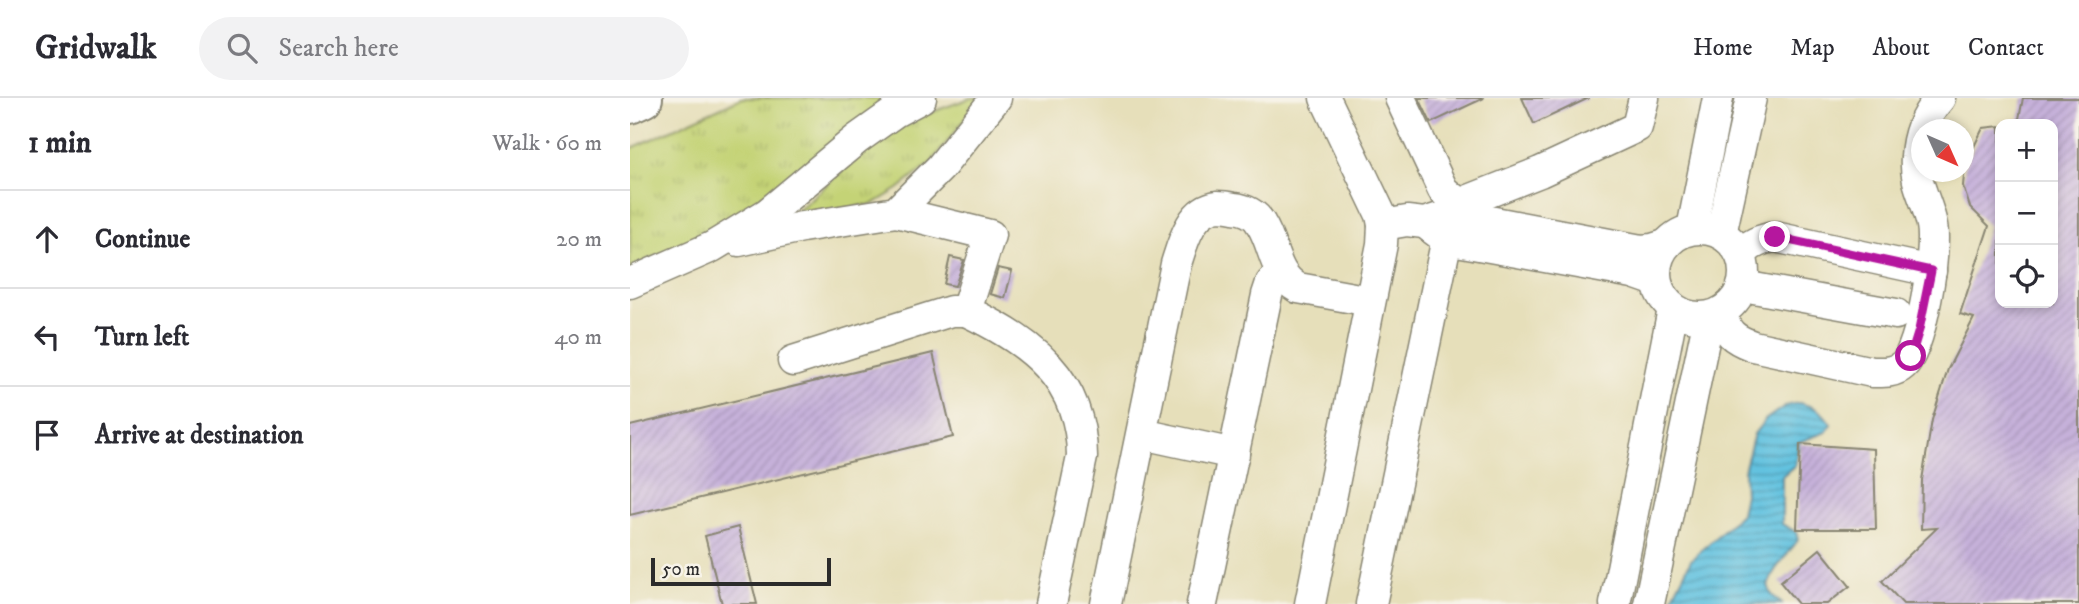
<!DOCTYPE html>
<html lang="en">
<head>
<meta charset="utf-8">
<style>
	:root { --surface:#fff; --page:#f2f2f3; --text:#2b2b33; --muted:#7c7c81; --line:#e1e1e2 }
	body { margin:0; font-family:"IM FELL DW Pica",serif; background:var(--page); color:var(--text) }
	.controls { position:absolute; right:21px; top:21px; display:grid; overflow:hidden; border-radius:14px; box-shadow:0 4px 10px #0003 }
	.controls button { width:63px; height:63px; display:grid; place-items:center; padding:0; border:0; border-bottom:2px solid var(--line); background:var(--surface); color:var(--text); font:35px sans-serif }
	.compass { position:absolute; left:1281px; top:21px; width:63px; height:63px; border-radius:50%; background:var(--surface); box-shadow:0 4px 10px #0003; rotate:135deg }
	.scale { position:absolute; left:21px; bottom:18px; width:180px; box-sizing:border-box; padding-left:7px; border:4px solid #2b2b2b; border-top:0; font-size:19px; line-height:24px; white-space:nowrap; color:#2b2b2b; -webkit-text-stroke:5px #f7f3e8; paint-order:stroke }
	.stop { position:absolute; width:21px; height:21px; margin:-16px; border:5px solid #b5179e; border-radius:50%; background:#fff }
	.stop.end { background:#b5179e; border-color:#fff; box-shadow:0 2px 7px #0008 }
	.list { margin:0; padding:0; list-style:none }
	h2 { display:flex; justify-content:space-between; align-items:center; height:91px; margin:0; padding:0 28px; font-size:30px }
	h2 small { font-size:23px; font-weight:400; color:var(--muted) }
	.list li { display:grid; grid-template-columns:46px 1fr auto; gap:21px; align-items:center; box-sizing:border-box; height:98px; padding:0 28px; border-top:2px solid var(--line) }
	.list b { display:block; font-size:26px; white-space:nowrap }
	.list em { font-size:23px; font-style:normal; color:var(--muted) }
	.icon { flex:none; width:38px; height:38px; fill:none; stroke:currentColor; stroke-width:2; stroke-linecap:round; stroke-linejoin:round }
	.map { position:relative; flex:none; width:1449px; height:506px; overflow:hidden }
	header { display:flex; align-items:center; gap:42px; box-sizing:border-box; height:98px; padding:0 35px; background:var(--surface); border-bottom:2px solid var(--line) }
	header strong { font-size:33px }
	nav { display:flex; gap:38px; margin-inline-start:auto; font-size:24px }
	.search { width:490px; height:63px; background:var(--page); display:flex; align-items:center; gap:18px; box-sizing:border-box; padding:0 24px; border-radius:38px; color:var(--muted); font-size:26px }
	main { display:flex }
	aside { flex:1; background:var(--surface) }
	.map>svg:first-child { display:block }
	.grass { fill:url(#grass-tufts); stroke:#787f50; stroke-width:2 }
	.water { fill:url(#water-rules); stroke:#467686; stroke-width:2 }
	.building { fill:url(#building-hatch) }
	.lines { fill:none; stroke-linecap:round; stroke-linejoin:round }
	.minor-casing { stroke:#888572; stroke-width:33 }
	.highway-casing { stroke:#888572; stroke-width:42 }
	.minor { stroke:#fff; stroke-width:30 }
	.highway { stroke:#fff; stroke-width:38 }
	.route { stroke:#b5179e; stroke-width:9 }
</style>
</head>
<body>
<header>
<strong>Gridwalk</strong>
<div class="search"><svg class="icon" aria-label="search" viewBox="0 0 24 24"><circle cx="10" cy="10" r="6"/><path d="M15 15l6 6"/></svg>Search here</div>
<nav><a>Home</a><a>Map</a><a>About</a><a>Contact</a></nav>
</header>
<main>
<aside>
<h2>1 min<small>Walk · 60 m</small></h2>
<ul class="list">
<li><svg class="icon" aria-label="ahead" viewBox="0 0 24 24"><path d="M12 20V5M6 11l6-6 6 6"/></svg><div><b>Continue</b></div><em>20 m</em></li>
<li><svg class="icon" aria-label="left" viewBox="0 0 24 24"><path d="M17 20v-9H6M10 6l-5 5 5 5"/></svg><div><b>Turn left</b></div><em>40 m</em></li>
<li><svg class="icon" aria-label="arrive" viewBox="0 0 24 24"><path d="M6 21V4h12l-3 4 3 4H6"/></svg><div><b>Arrive at destination</b></div></li>
</ul>
</aside>
<div class="map">
<svg width="1449" height="506" viewBox="0 0 1449 506">
	<defs>
		<pattern id="grass-tufts" width="24" height="20" patternUnits="userSpaceOnUse" patternTransform="scale(1.75)"><rect width="24" height="20" fill="#c4d376"/><path d="M3 7l-1-3M5 7V3M7 7l1-3M15 17l-1-3M17 17v-4M19 17l1-3" fill="none" stroke="#a9b566"/></pattern>
		<pattern id="water-rules" width="6" height="5" patternUnits="userSpaceOnUse" patternTransform="scale(1.75)"><rect width="6" height="5" fill="#62c2e0"/><path d="M0 2.5h6" fill="none" stroke="#519eb6"/></pattern>
		<pattern id="building-hatch" width="6" height="6" patternUnits="userSpaceOnUse" patternTransform="scale(1.75)"><rect width="6" height="6" fill="#c6b1da"/><path d="M-1 1l2-2M0 6l6-6M5 7l2-2" fill="none" stroke="#aa98bb"/></pattern>
	</defs>
	<rect width="100%" height="100%" fill="#f7f3e8"/>
	<filter id="ink" filterUnits="userSpaceOnUse"><feTurbulence type="fractalNoise" baseFrequency=".0143" numOctaves="2"/><feDisplacementMap in="SourceGraphic" scale="14" xChannelSelector="R" yChannelSelector="G"/><feConvolveMatrix kernelMatrix="1 2 1 2 8 2 1 2 1" color-interpolation-filters="sRGB"/></filter>
	<filter id="wash" filterUnits="userSpaceOnUse"><feTurbulence type="fractalNoise" baseFrequency=".00686" numOctaves="4" result="noise"/><feDisplacementMap in="SourceGraphic" scale="28" xChannelSelector="R" yChannelSelector="G"/><feGaussianBlur stdDeviation="1.57" result="paint"/><feColorMatrix in="noise" values="0 0 0 0 0 0 0 0 0 0 0 0 0 0 0 0 0 1.4 0 .05"/><feComposite in="paint" operator="in"/></filter>
	<g filter="url(#wash)">
		<rect width="100%" height="100%" fill="#e6dfba"/>
		<!-- grass -->
		<g class="grass">
			<path d="M 111,0 L 263,0 C 196,52 130,107 54,145 C 37,154 18,162 0,170 L 0,51 Z"/>
			<path d="M 341,0 L 351,0 L 301,65 L 268,91 L 243,106 L 180,116 L 166,114 C 198,86 230,54 267,32 C 290,18 315,9 341,0 Z"/>
		</g>
		<!-- water -->
		<path class="water" d="M 1169,305 C 1185,309 1192,312 1201,326 L 1196,334 L 1169,344 L 1165,367 L 1152,378 L 1152,426 L 1166,434 L 1168,442 L 1145,472 L 1138,487 L 1141,496 L 1152,506 L 1042,506 L 1041,502 L 1061,462 L 1111,416 L 1115,396 L 1114,373 L 1124,336 L 1135,322 L 1155,308 Z"/>
		<g id="blocks">
			<!-- building -->
			<g class="building">
				<path d="M 789,0 L 854,0 L 801,25 Z"/>
				<path d="M 892,0 L 959,0 L 904,26 Z"/>
				<path d="M 1393,0 L 1449,0 L 1449,506 L 1273,506 L 1252,483 L 1307,430 L 1291,431 L 1292,382 L 1302,322 L 1318,271 L 1344,220 L 1330,216 L 1359,128 L 1340,109 L 1333,88 L 1335,67 L 1353,30 L 1370,28 L 1370,205 L 1423,205 L 1423,26 L 1388,26 Z"/>
				<path d="M 320,159 L 334,162 L 325,188 L 314,186 Z"/>
				<path d="M 368,170 L 382,173 L 375,200 L 360,196 Z"/>
				<path d="M 303,255 L 323,339 L 0,417 L 0,328 Z"/>
				<path d="M 1170,346 L 1244,351 L 1246,431 L 1167,431 Z"/>
				<path d="M 108,429 L 127,506 L 92,506 L 75,438 Z"/>
				<path d="M 1190,451 L 1220,488 L 1197,506 L 1168,506 L 1150,484 Z"/>
			</g>
		</g>
	</g>
	<g filter="url(#ink)">
		<use href="#blocks" fill-opacity="0" stroke="#888572" stroke-width="2"/>
		<g class="lines">
			<!-- minor casing -->
			<g class="minor-casing">
				<g id="minor">
					<path d="M 770,0 L 813,92 L 829,106"/>
					<path d="M 753,127 L 777,123 L 794,125 L 822,116 L 1011,152 L 1022,151 L 1035,147"/>
					<path d="M 800,129 L 816,141 L 1003,175 L 1026,183"/>
					<circle cx="1070" cy="175" r="44"/>
					<path d="M 1062,131 L 1088,0"/>
					<path d="M 1091,136 L 1121,0"/>
					<path d="M 109,143 L 172,129 L 266,114 L 310,70 L 366,0"/>
					<path d="M 1110,156 C 1121,146 1130,141 1145,139 L 1301,173"/>
					<path d="M 0,185 L 82,149 L 138,115 L 227,41 L 265,14 L 291,0"/>
					<path d="M 1113,188 L 1266,216"/>
					<path d="M 336,213 C 400,243 452,281 452,359 L 421,506"/>
					<path d="M 1092,214 C 1095,235 1104,241 1123,248 L 1242,274 C 1253,274 1264,275 1273,267 C 1292,251 1307,151 1302,127 C 1297,101 1284,87 1286,59 C 1287,36 1295,17 1310,0"/>
					<path d="M 163,263 L 321,213 L 336,213 L 360,137 L 266,114"/>
					<path d="M 512,336 L 604,356"/>
					<path d="M 476,506 L 546,166 C 553,144 561,111 588,108 C 593,108 599,109 604,110 C 615,111 626,116 631,126 C 645,148 643,176 668,190 L 740,203"/>
					<path d="M 572,506 L 637,197 L 641,185 L 651,174"/>
					<path d="M 680,506 L 752,146 L 753,127 L 751,117 L 695,0"/>
					<path d="M 741,506 L 822,116 L 829,106 L 910,74 L 1007,29 L 1014,0"/>
					<path d="M 985,506 L 1043,211"/>
					<path d="M 1019,506 L 1079,219"/>
				</g>
			</g>
			<!-- highway casing -->
			<g class="highway-casing">
				<path id="highway" d="M 0,6 L 13,0"/>
			</g>
			<!-- minor -->
			<use href="#minor" class="minor"/>
			<!-- highway -->
			<use href="#highway" class="highway"/>
		</g>
	</g>
	<g class="lines" filter="url(#ink)">
		<!-- route -->
		<path class="route" d="M 1145,139 L 1301,173 L 1289,232 L 1281,258"/>
	</g>
</svg>
<div class="controls">
<button>+</button>
<button>−</button>
<button><svg class="icon" aria-label="locate" viewBox="0 0 24 24"><circle cx="12" cy="12" r="6"/><path d="M12 2v4M12 18v4M2 12h4M18 12h4"/></svg></button>
</div>
<svg class="compass" viewBox="-18 -18 36 36"><path d="M0-13l5 13h-10z" fill="#e53935"/><path d="M0 13l5-13h-10z" fill="#7c7c81"/></svg>
<div class="scale">50 m</div>
<div class="stop" style="left:1281px;top:258px"></div>
<div class="stop end" style="left:1145px;top:139px"></div>
</div>
</main>
</body>
</html>
